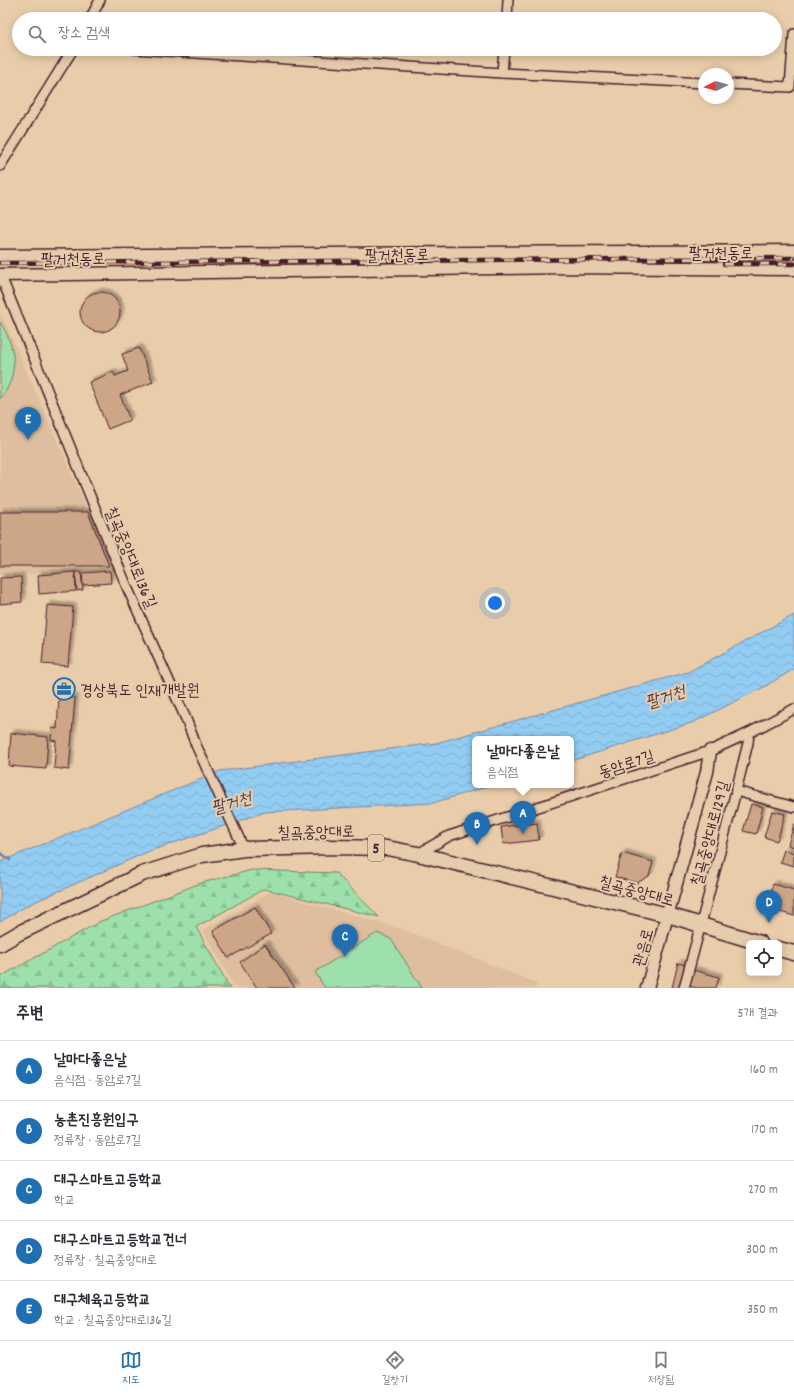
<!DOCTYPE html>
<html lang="ko">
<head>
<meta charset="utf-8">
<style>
	:root { --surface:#fff; --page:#f2f2f3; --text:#2b2b33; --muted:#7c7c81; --line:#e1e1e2; --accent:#1f6fb2 }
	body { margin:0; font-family:Dekko,"Poor Story",sans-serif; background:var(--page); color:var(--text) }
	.controls { position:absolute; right:12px; bottom:12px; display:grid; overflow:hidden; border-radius:6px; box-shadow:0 2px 10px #0003 }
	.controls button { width:36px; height:36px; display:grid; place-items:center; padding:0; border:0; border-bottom:1px solid var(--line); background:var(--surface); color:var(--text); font:20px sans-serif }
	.compass { position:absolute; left:698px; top:68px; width:36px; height:36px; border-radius:50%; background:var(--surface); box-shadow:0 2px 10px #0003; rotate:265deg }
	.you { position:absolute; left:495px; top:603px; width:14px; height:14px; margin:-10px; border:3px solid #fff; border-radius:50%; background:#1a73e8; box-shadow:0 0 0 6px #1a73e833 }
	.badge { display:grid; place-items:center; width:26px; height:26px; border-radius:50%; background:var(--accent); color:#fff; font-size:13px; font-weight:700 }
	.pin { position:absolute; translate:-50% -33px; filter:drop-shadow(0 1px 2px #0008) }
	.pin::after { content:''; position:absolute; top:21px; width:14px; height:12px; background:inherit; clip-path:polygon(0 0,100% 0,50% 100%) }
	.popup { position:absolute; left:472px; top:736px; width:102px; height:52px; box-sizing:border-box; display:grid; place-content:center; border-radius:6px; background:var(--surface); filter:drop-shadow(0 1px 3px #0005); font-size:13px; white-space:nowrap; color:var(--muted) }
	.popup b { font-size:15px; color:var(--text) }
	.popup::after { content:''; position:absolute; left:50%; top:100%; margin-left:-8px; border:8px solid transparent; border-top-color:var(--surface) }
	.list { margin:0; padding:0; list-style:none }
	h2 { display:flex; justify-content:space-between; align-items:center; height:52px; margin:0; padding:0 16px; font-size:17px }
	h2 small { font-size:13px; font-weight:400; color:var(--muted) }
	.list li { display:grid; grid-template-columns:26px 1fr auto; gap:12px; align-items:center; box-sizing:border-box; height:60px; padding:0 16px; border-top:1px solid var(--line) }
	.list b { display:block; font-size:15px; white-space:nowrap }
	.list p { margin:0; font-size:13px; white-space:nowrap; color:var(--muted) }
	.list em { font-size:13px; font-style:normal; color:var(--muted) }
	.icon { flex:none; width:22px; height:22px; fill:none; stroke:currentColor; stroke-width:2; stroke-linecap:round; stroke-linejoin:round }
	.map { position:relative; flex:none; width:794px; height:988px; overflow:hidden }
	.search { position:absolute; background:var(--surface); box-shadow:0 2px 10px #0003; left:12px; right:12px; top:12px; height:44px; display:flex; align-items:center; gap:10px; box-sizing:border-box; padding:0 14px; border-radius:22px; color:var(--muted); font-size:15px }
	.sheet { height:352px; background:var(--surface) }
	nav { display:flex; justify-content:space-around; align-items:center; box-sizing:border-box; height:56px; border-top:1px solid var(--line); background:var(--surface); font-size:11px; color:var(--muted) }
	nav a { display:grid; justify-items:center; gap:2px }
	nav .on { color:var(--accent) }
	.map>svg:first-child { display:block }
	.built { fill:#debe9e }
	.green { fill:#9de0ab; stroke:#74806b }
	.forest { fill:url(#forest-firs); stroke:#74806b }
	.water { fill:url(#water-waves); stroke:#7587a2 }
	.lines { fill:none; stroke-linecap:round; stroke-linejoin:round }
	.stream { stroke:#7587a2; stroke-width:3 }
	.building { fill:#cda688; stroke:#4a1f2b; filter:url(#shadow) }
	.street-casing { stroke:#4a1f2b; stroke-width:12 }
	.secondary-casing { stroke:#4a1f2b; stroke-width:15 }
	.primary-casing { stroke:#4a1f2b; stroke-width:17 }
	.street { stroke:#e4ccad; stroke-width:9 }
	.secondary { stroke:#e4ccad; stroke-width:12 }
	.primary { stroke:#e4ccad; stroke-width:14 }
	.rail-casing { stroke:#4a1f2b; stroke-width:4.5 }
	.rail { stroke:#e4ccad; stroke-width:3; stroke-dasharray:9; stroke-linecap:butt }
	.labels { text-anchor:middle; stroke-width:4; stroke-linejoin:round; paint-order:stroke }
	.shield { fill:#e4ccad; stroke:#785352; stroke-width:1 }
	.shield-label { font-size:15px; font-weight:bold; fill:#4a1f2b }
	.street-label { font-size:16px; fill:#4a1f2b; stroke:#e4ccad }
	.poi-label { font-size:16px; fill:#4a1f2b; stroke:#e4ccad; text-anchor:start }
	.water-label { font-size:17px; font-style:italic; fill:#553949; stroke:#e4ccad }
</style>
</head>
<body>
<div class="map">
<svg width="794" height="988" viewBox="0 0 794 988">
	<defs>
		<pattern id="forest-firs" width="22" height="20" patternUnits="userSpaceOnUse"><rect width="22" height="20" fill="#9de0ab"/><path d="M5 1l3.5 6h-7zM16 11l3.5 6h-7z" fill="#89c093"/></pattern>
		<pattern id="water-waves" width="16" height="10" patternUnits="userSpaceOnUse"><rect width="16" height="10" fill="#92ccf2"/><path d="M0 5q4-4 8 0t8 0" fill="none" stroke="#7fafd0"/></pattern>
		<filter id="shadow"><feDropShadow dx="3.5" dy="-3.5" stdDeviation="1" flood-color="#0004"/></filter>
	</defs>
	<rect width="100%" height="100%" fill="#e9cdab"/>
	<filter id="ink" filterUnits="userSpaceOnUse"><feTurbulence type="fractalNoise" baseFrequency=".025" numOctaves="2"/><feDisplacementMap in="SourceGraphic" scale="8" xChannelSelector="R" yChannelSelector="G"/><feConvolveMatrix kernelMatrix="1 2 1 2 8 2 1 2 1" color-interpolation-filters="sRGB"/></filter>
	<g filter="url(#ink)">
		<!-- built -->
		<g class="built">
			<path d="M 0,311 L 114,569 L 0,576 Z"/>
			<path d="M 270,892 L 402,929 L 539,984 L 535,988 L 235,988 L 203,930 Z"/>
		</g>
		<!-- green -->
		<g class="green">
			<path d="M 0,322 C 16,346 20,376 0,399 Z"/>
			<path d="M 377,933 L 391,939 L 422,988 L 325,988 L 315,972 Z"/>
		</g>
		<!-- forest -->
		<path class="forest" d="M 252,870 L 336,873 L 379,917 L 264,889 L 196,927 L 230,988 L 0,988 L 0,977 L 101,921 L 201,883 Z"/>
		<!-- water -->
		<path class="water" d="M 794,615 L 794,669 L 764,687 L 694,722 L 571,761 L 571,739 L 475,739 L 475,785 L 492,785 L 433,803 L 265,812 L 147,852 L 30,904 L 0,922 L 0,862 L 220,771 L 436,743 L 688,672 Z"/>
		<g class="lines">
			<!-- stream -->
			<path class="stream" d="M 0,853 L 10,860"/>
		</g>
		<!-- building -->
		<g class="building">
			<circle cx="100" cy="312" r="20"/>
			<path d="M 139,348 L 153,382 L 120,395 L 130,420 L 108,429 L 89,382 L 113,372 L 115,376 L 128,371 L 122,354 Z"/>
			<path d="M 0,512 L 88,512 L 109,566 L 0,566 Z"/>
			<path d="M 110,571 L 111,583 L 83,585 L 82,573 Z"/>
			<path d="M 75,572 L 76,591 L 39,594 L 38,575 Z"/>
			<path d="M 75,572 L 81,572 L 83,590 L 77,591 Z"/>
			<path d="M 21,577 L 22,602 L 0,604 L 0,578 Z"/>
			<path d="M 47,605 L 73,607 L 68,666 L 42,664 Z"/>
			<path d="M 59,697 L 75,698 L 69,770 L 54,768 L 56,741 L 51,740 L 52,728 L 57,729 Z"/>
			<path d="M 11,733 L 48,737 L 46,769 L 9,766 Z"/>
			<path d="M 751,804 L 763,807 L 756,834 L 743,831 Z"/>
			<path d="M 772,811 L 785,814 L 777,841 L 764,837 Z"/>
			<path d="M 537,823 L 539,840 L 503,844 L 501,827 Z"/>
			<path d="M 794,824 L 794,847 L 788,845 Z"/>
			<path d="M 784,850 L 794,853 L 794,866 L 780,862 Z"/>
			<path d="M 622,853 L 653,862 L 649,876 L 637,883 L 615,877 Z"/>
			<path d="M 773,884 L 794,890 L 794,916 L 766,908 Z"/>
			<path d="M 255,907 L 271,934 L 228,958 L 213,931 Z"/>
			<path d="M 265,944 L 295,988 L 257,988 L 240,962 Z"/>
			<path d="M 678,963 L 685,965 L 679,988 L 672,988 Z"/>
			<path d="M 693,970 L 719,977 L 716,988 L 697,988 L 689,986 Z"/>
		</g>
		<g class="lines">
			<!-- street casing -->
			<g class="street-casing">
				<g id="street">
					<path d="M 90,19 L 100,0"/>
					<path d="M 507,19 L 508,0"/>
					<path d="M 134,49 L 502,73 L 704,83"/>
					<path d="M 502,73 L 504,49"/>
					<path d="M 728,84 L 790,87 L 794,34"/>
					<path d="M 0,166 L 73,49"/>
					<path d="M 0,274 L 127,587 L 186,719 L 196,745 L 244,849"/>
					<path d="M 736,791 L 794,807"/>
					<path d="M 418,854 L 449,836 L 710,751 L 749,733 L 794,709"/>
					<path d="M 684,988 L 736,791 L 748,743 L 749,733"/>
				</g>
			</g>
			<!-- secondary casing -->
			<g class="secondary-casing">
				<g id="secondary">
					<path d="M 0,256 L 794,251"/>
					<path d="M 0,275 L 565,267 L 794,269"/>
					<path d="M 647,988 L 707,772 L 710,751"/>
				</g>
			</g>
			<!-- primary casing -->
			<g class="primary-casing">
				<g id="primary">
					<path d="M 0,944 L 19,933 L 142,874 L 202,855 L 244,849 L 330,847 L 387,848 L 418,854 L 668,915 L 760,943"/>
					<path d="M 779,949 L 794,953"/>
				</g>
			</g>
			<!-- street -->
			<use href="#street" class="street"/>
			<!-- secondary -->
			<use href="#secondary" class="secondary"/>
			<!-- primary -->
			<use href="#primary" class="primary"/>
			<!-- rail casing -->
			<g class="rail-casing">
				<g id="rail">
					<path d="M 0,263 L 794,258"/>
					<path d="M 724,264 L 794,264"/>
				</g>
			</g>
			<!-- rail -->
			<use href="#rail" class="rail"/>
		</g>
	</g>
	<!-- icons -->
	<defs>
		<g id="office-ring" transform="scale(1.15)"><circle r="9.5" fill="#e4ccad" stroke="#1f6fb2" stroke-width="1.5"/><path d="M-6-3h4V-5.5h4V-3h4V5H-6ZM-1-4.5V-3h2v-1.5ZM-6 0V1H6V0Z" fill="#1f6fb2"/></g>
	</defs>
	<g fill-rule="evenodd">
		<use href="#office-ring" x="64" y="689"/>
	</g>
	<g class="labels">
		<!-- shield labels -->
		<rect class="shield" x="368" y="835" width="16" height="26" rx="3"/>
		<g class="shield-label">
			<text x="376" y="853">5</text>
		</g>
		<!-- street labels -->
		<g class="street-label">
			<text x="721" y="258">팔거천동로</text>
			<text transform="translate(397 254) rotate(-1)" y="6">팔거천동로</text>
			<text transform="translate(73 258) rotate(-1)" y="6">팔거천동로</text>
			<text transform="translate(132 557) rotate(67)" y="6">칠곡중앙대로136길</text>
			<text transform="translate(626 763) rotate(-18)" y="6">동암로7길</text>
			<text transform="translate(316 831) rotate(-1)" y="6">칠곡중앙대로</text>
			<text transform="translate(709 833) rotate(-75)" y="6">칠곡중앙대로129길</text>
			<text transform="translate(637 890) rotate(15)" y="6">칠곡중앙대로</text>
			<text transform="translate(642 947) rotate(-74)" y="6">관음로</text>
		</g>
		<!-- poi labels -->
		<g class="poi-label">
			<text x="80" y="695">경상북도 인재개발원</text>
		</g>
		<!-- water labels -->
		<g class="water-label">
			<text transform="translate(665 696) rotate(-18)" y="6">팔거천</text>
			<text transform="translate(231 802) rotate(-16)" y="6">팔거천</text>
		</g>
	</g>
</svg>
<div class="controls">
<button><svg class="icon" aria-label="locate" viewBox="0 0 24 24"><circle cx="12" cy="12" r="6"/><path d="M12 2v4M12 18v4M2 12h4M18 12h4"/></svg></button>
</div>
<svg class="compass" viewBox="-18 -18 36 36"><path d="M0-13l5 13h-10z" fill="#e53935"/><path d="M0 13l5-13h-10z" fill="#7c7c81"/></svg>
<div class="you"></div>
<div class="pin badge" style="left:523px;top:834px">A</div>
<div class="popup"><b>날마다좋은날</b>음식점</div>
<div class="pin badge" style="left:477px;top:845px">B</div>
<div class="pin badge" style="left:345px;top:957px">C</div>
<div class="pin badge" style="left:769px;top:923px">D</div>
<div class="pin badge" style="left:28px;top:440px">E</div>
<div class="search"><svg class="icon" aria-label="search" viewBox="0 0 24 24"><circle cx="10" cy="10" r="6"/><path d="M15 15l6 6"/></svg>장소 검색</div>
</div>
<section class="sheet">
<h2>주변<small>5개 결과</small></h2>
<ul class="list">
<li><span class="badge">A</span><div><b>날마다좋은날</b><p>음식점 · 동암로7길</p></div><em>160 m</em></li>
<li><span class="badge">B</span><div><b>농촌진흥원입구</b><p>정류장 · 동암로7길</p></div><em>170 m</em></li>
<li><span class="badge">C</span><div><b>대구스마트고등학교</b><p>학교</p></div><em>270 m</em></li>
<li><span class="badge">D</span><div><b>대구스마트고등학교건너</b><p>정류장 · 칠곡중앙대로</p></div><em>300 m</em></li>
<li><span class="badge">E</span><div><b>대구체육고등학교</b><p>학교 · 칠곡중앙대로136길</p></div><em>350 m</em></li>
</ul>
</section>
<nav>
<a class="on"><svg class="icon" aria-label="map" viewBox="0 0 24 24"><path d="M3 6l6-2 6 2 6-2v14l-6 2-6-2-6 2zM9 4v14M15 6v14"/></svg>지도</a>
<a><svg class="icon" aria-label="directions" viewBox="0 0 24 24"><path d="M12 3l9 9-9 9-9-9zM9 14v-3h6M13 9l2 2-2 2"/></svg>길찾기</a>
<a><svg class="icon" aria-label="saved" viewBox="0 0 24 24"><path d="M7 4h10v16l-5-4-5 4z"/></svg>저장됨</a>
</nav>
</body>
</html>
